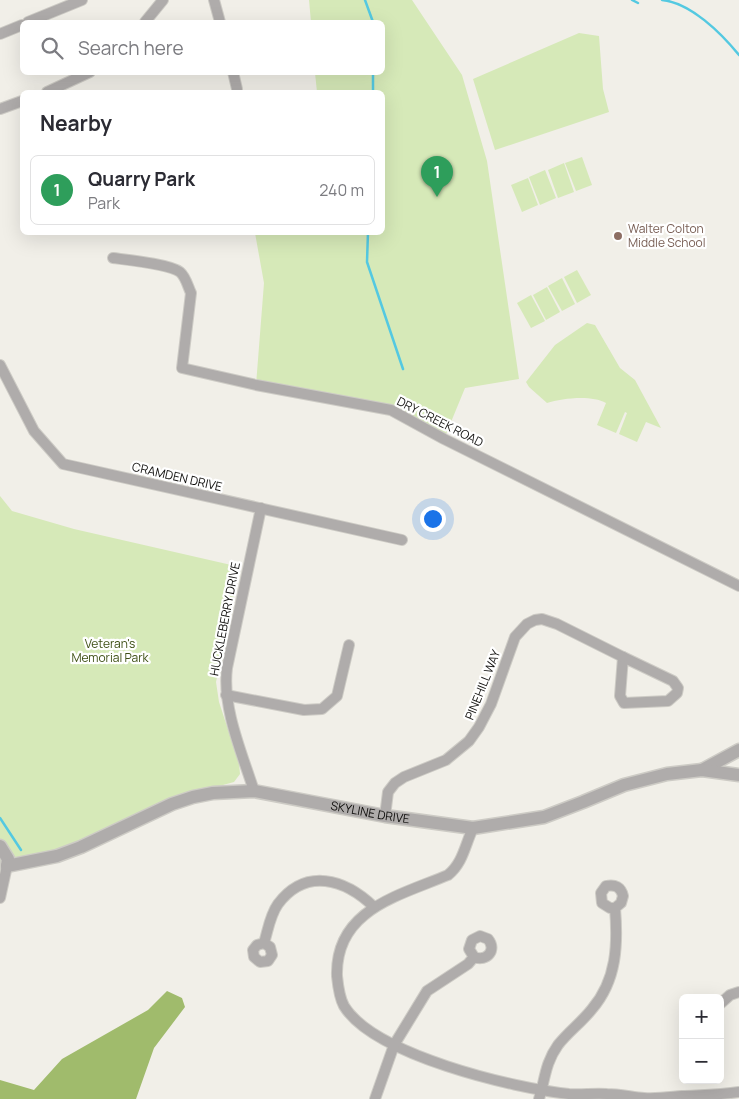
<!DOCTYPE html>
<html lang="en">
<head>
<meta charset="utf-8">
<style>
	:root { --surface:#fff; --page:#f7f7f7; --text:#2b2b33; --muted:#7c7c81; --line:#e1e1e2; --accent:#0f766e }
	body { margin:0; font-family:Manrope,sans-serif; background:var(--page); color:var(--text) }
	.controls { position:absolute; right:15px; bottom:15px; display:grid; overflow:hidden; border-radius:8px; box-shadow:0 5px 20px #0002 }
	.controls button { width:45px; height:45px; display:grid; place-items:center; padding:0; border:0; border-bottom:1px solid var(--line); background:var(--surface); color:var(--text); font:25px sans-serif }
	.you { position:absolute; left:432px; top:518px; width:18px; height:18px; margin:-12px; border:4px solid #fff; border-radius:50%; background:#1a73e8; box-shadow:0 0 0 8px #1a73e833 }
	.badge { display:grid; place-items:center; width:32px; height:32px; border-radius:50%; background:var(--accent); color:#fff; font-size:16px; font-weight:700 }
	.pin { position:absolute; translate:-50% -41px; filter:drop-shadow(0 1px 2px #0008) }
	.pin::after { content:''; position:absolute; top:26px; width:18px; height:15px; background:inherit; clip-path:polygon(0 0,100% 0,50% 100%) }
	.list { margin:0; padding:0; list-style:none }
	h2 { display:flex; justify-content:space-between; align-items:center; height:65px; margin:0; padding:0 20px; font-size:21px }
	h2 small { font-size:16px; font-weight:400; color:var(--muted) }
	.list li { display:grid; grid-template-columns:32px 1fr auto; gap:15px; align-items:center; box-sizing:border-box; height:70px; margin:0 10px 10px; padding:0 10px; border:1px solid var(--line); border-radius:8px }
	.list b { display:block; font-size:19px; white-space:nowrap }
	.list p { margin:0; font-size:16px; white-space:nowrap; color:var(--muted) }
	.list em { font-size:16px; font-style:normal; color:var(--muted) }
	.icon { flex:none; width:28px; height:28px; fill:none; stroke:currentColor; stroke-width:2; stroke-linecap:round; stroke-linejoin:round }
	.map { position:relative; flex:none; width:739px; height:1099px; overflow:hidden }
	.search { position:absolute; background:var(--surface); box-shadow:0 5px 20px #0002; left:20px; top:20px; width:365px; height:55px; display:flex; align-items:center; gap:12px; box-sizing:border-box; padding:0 18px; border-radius:8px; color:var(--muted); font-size:19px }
	.panel { position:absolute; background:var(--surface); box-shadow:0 5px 20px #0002; left:20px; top:90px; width:365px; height:145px; border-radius:8px }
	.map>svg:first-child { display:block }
	.green { fill:#d6e9b8 }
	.forest { fill:#a0bb6c }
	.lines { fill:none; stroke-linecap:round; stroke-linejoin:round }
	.stream { stroke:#54c9e1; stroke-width:2.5 }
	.minor-casing { stroke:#cdcbc5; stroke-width:12 }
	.tertiary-casing { stroke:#cdcbc5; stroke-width:15 }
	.minor { stroke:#afacab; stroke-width:10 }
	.tertiary { stroke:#afacab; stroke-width:12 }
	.education-dot { fill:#8d6e63; stroke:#fff; stroke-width:2 }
	.labels { text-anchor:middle; stroke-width:4.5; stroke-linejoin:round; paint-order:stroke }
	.education-label { font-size:12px; fill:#785e54; stroke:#fff; text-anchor:start }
	.street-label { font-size:12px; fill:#0f0e0c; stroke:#fff }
	.park-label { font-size:12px; fill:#3e4f15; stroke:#fff }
</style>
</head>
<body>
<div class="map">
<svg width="739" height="1099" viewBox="0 0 739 1099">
	<rect width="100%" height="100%" fill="#f1efe8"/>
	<!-- green -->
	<g class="green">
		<path d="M 309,0 L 412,0 L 462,75 L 487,161 L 519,379 L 465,388 L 444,439 L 391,410 L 256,385 L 264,283 L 255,233 L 382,232 L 382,92 L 317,92 L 315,73 L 382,72 L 382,22 L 311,22 Z"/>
		<path d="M 579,33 L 599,36 L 603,89 L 609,112 L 495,150 L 473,79 Z"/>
		<path d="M 582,157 L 592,185 L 576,191 L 565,163 Z"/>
		<path d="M 564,163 L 574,192 L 558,198 L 548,170 Z"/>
		<path d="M 545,170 L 556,198 L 540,205 L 529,177 Z"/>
		<path d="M 528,178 L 538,205 L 522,212 L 511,185 Z"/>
		<path d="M 577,270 L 591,295 L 577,303 L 564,277 Z"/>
		<path d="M 562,278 L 575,304 L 562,311 L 548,286 Z"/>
		<path d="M 547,287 L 560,312 L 546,320 L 533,295 Z"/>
		<path d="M 531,295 L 545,321 L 531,328 L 517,303 Z"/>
		<path d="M 587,323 L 595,325 L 620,368 L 635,380 L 661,428 L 646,422 L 637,442 L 619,434 L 627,413 L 625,412 L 616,433 L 597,425 L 606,403 C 592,395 563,398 547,403 L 529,387 L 526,382 L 555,345 Z"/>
		<path d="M 0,496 L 12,511 L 74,529 L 240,567 L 216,682 L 219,702 L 239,763 L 240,774 L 234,782 L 212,788 L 70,847 L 33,856 L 0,879 Z"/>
	</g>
	<!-- forest -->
	<path class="forest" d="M 167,991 L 182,998 L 185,1007 L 154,1048 L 136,1099 L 0,1099 L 0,1080 L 34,1090 L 62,1059 L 148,1010 Z"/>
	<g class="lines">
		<!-- stream -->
		<g class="stream">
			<path d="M 365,0 L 373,22"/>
			<path d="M 632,0 L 638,3"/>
			<path d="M 662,0 C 691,3 721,33 739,55"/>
			<path d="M 373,92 L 373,72"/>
			<path d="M 368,232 L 367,262 L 403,369"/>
			<path d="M 0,818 L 21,850"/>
		</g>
		<!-- minor casing -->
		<g class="minor-casing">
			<g id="minor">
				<path d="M 214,0 L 220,22"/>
				<path d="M 28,22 L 82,0"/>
				<path d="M 145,22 L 163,0"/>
				<path d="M 0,34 L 22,25"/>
				<path d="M 233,72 L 237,89"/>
				<path d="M 47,92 L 90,72"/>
				<path d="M 0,109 L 22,101"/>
				<path d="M 113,258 C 128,260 169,264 180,272 C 186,277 188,287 191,293 L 182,368 L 256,385 L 391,410 L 444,439 L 739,586"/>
				<path d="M 0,365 L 34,431 L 63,464 L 402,540"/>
				<path d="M 623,657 L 673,681 L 678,688 L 677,693 L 668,701 L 624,703 L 620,696 Z"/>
				<path d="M 226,695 L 304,710 L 322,709 L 337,696 L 349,645"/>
				<path d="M 254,791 C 242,753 222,708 227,668 L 261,508"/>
				<path d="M 385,816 L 388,792 L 395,783 L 404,777 L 446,760 L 469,741 L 479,727 L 491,704 L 515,637 L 527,624 L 535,620 L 542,619 L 557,624 L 623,657"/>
				<path d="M 473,828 C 465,845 463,863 448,875 C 398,896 335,910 337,976 C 338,986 339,997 344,1006 C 374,1055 513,1088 569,1094 C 581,1095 594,1093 607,1094 C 619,1094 632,1097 644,1098 C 657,1099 670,1097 682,1096 C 701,1095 720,1095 739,1092"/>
				<path d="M 0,898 L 7,866"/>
				<path d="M 264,943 L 270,947 L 272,955 L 268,961 L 260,962 L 254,957 L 253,950 L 257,945 L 264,943 C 268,930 270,915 278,904 C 306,867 345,879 374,907"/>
				<path d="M 720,1004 L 730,995 L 739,992"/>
				<path d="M 375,1099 L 394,1045 L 427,991 L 468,964 L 474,957 C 487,962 497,950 488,939 L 480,936 L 472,940 L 469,949 L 474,957"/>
				<path d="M 539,1099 C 545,1080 545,1063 558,1045 C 568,1032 582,1022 592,1009 C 617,980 618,944 615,908 L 621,903 L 623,896 C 621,887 615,884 606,886 L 601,893 L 602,903 L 610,908 L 615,908"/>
			</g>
		</g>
		<!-- tertiary casing -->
		<g class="tertiary-casing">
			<g id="tertiary">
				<path d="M 702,770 L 739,750"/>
				<path d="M 0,846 L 8,859 L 7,866"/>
				<path id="s1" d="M 7,866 L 57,856 L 81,847 L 172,804 L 193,797 L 213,793 L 254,791 L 385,816 L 473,828 L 544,817 L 583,802 L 624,785 L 667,774 L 702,770 L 739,775"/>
			</g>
		</g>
		<!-- minor -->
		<use href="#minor" class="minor"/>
		<!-- tertiary -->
		<use href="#tertiary" class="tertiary"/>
	</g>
	<!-- markers -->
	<circle class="education-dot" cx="618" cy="236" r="5"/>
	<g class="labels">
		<!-- education labels -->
		<g class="education-label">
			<text x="628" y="233">Walter Colton<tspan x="628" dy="14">Middle School</tspan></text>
		</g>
		<!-- street labels -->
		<g class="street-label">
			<text transform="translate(440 422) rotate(27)" y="4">DRY CREEK ROAD</text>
			<text transform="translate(177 477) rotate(13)" y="4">CRAMDEN DRIVE</text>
			<text transform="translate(225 619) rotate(-79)" y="4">HUCKLEBERRY DRIVE</text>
			<text transform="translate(483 685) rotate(-68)" y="4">PINEHILL WAY</text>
			<text dy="4" stroke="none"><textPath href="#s1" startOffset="379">SKYLINE DRIVE</textPath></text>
		</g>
		<!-- park labels -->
		<g class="park-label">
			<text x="110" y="648">Veteran's<tspan x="110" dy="14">Memorial Park</tspan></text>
		</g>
	</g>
</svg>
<div class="controls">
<button>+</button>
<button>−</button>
</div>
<div class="you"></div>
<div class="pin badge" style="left:437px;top:197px;background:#2e9e5b">1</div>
<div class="search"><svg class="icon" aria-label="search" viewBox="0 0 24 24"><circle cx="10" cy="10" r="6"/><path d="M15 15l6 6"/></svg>Search here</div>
<section class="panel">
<h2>Nearby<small></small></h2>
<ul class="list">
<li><span class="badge" style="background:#2e9e5b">1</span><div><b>Quarry Park</b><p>Park</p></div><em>240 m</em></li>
</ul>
</section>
</div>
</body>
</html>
